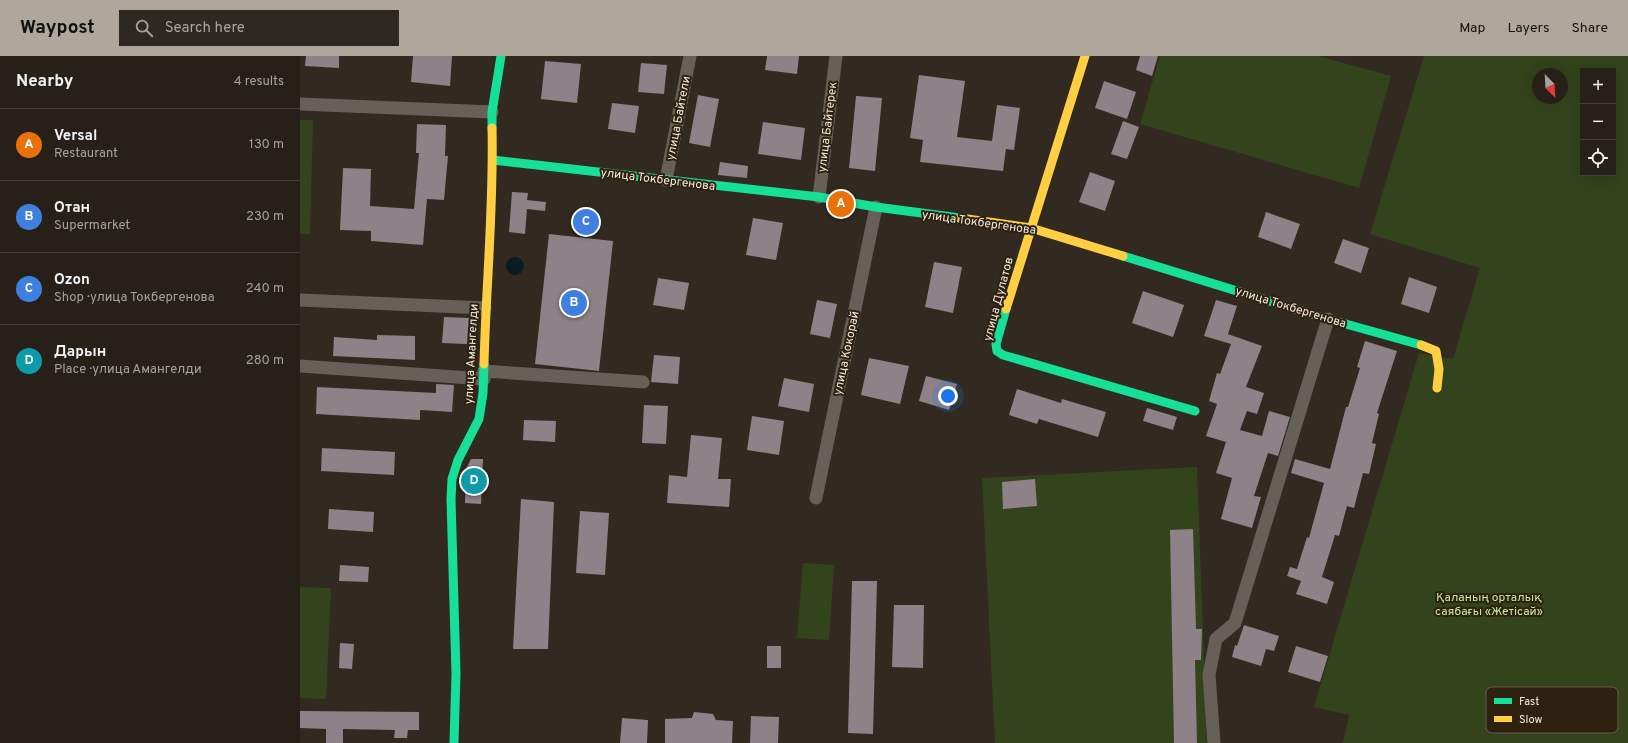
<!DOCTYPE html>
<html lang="en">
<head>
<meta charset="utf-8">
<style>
	:root { --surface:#262019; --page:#2e2822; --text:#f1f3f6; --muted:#a4a3a2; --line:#423e38; --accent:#afa79c }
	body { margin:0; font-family:Overpass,sans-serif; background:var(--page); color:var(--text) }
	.controls { position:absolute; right:12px; top:12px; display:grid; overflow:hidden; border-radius:0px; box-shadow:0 4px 16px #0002 }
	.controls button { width:36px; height:36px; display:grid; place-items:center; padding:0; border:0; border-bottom:1px solid var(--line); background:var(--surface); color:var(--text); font:20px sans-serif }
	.compass { position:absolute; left:1232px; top:12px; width:36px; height:36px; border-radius:50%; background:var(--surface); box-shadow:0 4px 16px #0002; rotate:156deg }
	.you { position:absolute; left:648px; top:340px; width:14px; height:14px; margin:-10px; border:3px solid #fff; border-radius:50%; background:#1a73e8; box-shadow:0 0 0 6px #1a73e833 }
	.badge { display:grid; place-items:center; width:26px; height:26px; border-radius:50%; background:var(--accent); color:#fff; font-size:13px; font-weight:700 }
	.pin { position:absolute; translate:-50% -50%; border:2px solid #fff; box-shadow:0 1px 4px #0006 }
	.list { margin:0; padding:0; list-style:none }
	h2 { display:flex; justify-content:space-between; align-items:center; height:52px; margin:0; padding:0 16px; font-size:17px }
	h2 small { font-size:13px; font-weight:400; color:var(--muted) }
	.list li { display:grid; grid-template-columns:26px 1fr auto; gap:12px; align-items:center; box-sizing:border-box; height:72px; padding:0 16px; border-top:1px solid var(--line) }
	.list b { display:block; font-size:15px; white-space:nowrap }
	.list p { margin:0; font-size:13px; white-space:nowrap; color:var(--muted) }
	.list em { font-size:13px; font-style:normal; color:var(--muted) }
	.icon { flex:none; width:22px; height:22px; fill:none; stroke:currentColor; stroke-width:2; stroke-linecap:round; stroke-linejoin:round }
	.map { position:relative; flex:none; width:1328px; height:687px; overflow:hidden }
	header { display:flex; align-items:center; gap:24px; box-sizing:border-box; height:56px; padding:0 20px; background:var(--accent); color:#111 }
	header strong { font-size:19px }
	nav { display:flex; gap:22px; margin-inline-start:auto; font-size:14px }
	.search { width:280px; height:36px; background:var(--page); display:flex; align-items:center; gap:10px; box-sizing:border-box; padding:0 14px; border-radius:0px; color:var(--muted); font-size:15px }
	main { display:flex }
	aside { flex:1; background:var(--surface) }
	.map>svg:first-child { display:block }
	.green { fill:#33431b; fill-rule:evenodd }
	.water { fill:#091b23 }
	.building { fill:#8e8187 }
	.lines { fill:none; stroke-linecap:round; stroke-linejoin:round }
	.street { stroke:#666058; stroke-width:13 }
	.fast { stroke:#16e098; stroke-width:9 }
	.slow { stroke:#ffcf43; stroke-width:9 }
	.labels { text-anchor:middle; stroke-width:4; stroke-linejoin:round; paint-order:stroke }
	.street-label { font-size:12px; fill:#f3eadf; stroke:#2e2110 }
	.park-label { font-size:12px; fill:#c5ec9b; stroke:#2e2110 }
	.key { fill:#2e2110; stroke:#695d4e; stroke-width:1 }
	.key-label { font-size:11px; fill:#f3eadf }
</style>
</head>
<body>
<header>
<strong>Waypost</strong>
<div class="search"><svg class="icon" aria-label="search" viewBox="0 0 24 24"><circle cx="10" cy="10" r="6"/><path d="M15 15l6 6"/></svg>Search here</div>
<nav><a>Map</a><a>Layers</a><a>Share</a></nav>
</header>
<main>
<aside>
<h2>Nearby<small>4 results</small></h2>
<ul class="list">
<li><span class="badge" style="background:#e8710a">A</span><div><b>Versal</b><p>Restaurant</p></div><em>130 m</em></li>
<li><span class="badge" style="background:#3f7fe0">B</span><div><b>Отан</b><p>Supermarket</p></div><em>230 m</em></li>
<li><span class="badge" style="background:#3f7fe0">C</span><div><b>Ozon</b><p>Shop · улица Токбергенова</p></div><em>240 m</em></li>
<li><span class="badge" style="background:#0f9aa8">D</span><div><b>Дарын</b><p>Place · улица Амангелди</p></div><em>280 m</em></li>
</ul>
</aside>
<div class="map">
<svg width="1328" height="687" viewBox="0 0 1328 687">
	<rect width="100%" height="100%" fill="#322a21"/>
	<!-- green -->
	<g class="green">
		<path d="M 860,0 L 1018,0 L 1091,20 L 1059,132 L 840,68 Z"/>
		<path d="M 1124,0 L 1328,0 L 1328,687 L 1043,687 L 1049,659 L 1014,651 L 1119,297 L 1153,303 L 1180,212 L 1070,178 ZM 1283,15 L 1313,15 L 1313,117 L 1283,117 ZM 1238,18 L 1262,18 L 1262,42 L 1238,42 Z"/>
		<path d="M 0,64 L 13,64 L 10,178 L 0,178 Z"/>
		<path d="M 897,411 L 907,687 L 695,687 L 682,422 Z"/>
		<path d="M 503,507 L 534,509 L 529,584 L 497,582 Z"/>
		<path d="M 0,531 L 31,532 L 26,643 L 0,642 Z"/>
	</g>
	<!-- water -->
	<circle class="water" cx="215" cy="210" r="9"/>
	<!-- building -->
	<g class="building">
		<path d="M 6,0 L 39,0 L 39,12 L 5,10 Z"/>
		<path d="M 113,0 L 152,0 L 150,30 L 111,26 Z"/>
		<path d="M 467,0 L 499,0 L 497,18 L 465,14 Z"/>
		<path d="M 840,0 L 858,0 L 852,20 L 836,14 Z"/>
		<path d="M 245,5 L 281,8 L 277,47 L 241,43 Z"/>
		<path d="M 341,7 L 367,9 L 364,38 L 338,36 Z"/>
		<path d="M 619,19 L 665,25 L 657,81 L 692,85 L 697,49 L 720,52 L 714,94 L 706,93 L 703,115 L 620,106 L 623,84 L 610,82 Z"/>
		<path d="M 804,25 L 836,36 L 827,63 L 795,52 Z"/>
		<path d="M 398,39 L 419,43 L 410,91 L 389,87 Z"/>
		<path d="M 556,40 L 582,42 L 575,115 L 549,112 Z"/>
		<path d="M 312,47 L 339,50 L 335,77 L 308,73 Z"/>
		<path d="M 823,65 L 839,71 L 827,103 L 811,98 Z"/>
		<path d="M 463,66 L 505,72 L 501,104 L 458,98 Z"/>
		<path d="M 117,68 L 146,69 L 145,100 L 148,100 L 144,144 L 127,143 L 123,189 L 71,185 L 71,175 L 40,174 L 43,112 L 71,113 L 70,150 L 114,153 L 119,97 L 116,97 Z"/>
		<path d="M 420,106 L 448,110 L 447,122 L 418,119 Z"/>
		<path d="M 790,116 L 815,125 L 805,155 L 779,146 Z"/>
		<path d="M 212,136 L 228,137 L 227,144 L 246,146 L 245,155 L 227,153 L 225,178 L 209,176 Z"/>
		<path d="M 966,156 L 1000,168 L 991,193 L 958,181 Z"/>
		<path d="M 453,162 L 483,167 L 476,204 L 446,199 Z"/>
		<path d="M 249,178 L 313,185 L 299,315 L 235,308 Z"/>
		<path d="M 1043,183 L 1069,192 L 1061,217 L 1034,207 Z"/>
		<path d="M 634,206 L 662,211 L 653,257 L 625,251 Z"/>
		<path d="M 1109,221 L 1137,231 L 1129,257 L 1101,248 Z"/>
		<path d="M 358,222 L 389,227 L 384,254 L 353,249 Z"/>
		<path d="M 843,235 L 884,249 L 873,281 L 832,267 Z"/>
		<path d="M 517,244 L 537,248 L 530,282 L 510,278 Z"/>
		<path d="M 916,244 L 937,250 L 928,278 L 962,290 L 946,331 L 964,337 L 957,358 L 947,355 L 940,374 L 962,380 L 969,355 L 990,361 L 978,400 L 968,397 L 954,440 L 961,441 L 952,472 L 921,463 L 932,422 L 916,417 L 926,386 L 906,380 L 917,348 L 909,345 L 917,317 L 920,318 L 931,288 L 904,280 Z"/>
		<path d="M 144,261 L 169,262 L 167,288 L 142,287 Z"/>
		<path d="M 77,279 L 115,280 L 115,304 L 33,300 L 34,281 L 77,284 Z"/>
		<path d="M 1065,285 L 1097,295 L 1077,357 L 1079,358 L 1072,387 L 1076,388 L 1069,418 L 1063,417 L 1054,452 L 1047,450 L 1039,480 L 1035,479 L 1022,521 L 1034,526 L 1027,548 L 996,538 L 1001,525 L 987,520 L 990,511 L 997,513 L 1007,481 L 1009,482 L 1024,427 L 991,417 L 995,403 L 1030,413 L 1046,351 L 1048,351 L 1060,312 L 1057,311 Z"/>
		<path d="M 354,299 L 380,301 L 378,328 L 351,326 Z"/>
		<path d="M 569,302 L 609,310 L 600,348 L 561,339 Z"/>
		<path d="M 626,320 L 657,328 L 649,354 L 619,345 Z"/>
		<path d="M 484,322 L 514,328 L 509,356 L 478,350 Z"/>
		<path d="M 136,328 L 154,329 L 152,356 L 120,354 L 120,364 L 16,358 L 17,331 L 136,337 Z"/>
		<path d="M 717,333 L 761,347 L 762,343 L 806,356 L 798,381 L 739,363 L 737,368 L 709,359 Z"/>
		<path d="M 344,349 L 368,350 L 366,388 L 342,387 Z"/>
		<path d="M 847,352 L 877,361 L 873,374 L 843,365 Z"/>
		<path d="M 452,360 L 484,365 L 479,399 L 447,394 Z"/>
		<path d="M 224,364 L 256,365 L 255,386 L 223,384 Z"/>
		<path d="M 391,379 L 422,382 L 418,423 L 431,423 L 429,451 L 367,447 L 369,419 L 387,421 Z"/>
		<path d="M 22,392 L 95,396 L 94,419 L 21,415 Z"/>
		<path d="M 171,403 L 183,403 L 181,448 L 165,447 L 166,413 Z"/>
		<path d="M 735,423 L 737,450 L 703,453 L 702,426 Z"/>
		<path d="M 221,443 L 254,446 L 248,593 L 213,593 Z"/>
		<path d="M 29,453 L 74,456 L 73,476 L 28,473 Z"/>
		<path d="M 280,455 L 309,457 L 305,519 L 276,517 Z"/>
		<path d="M 893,473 L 896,573 L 902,573 L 901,604 L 895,604 L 897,687 L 874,687 L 870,474 Z"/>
		<path d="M 40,509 L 69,511 L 68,526 L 39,525 Z"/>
		<path d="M 552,525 L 577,525 L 573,678 L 548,677 Z"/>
		<path d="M 594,549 L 624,549 L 623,612 L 592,611 Z"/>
		<path d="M 944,569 L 979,580 L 974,595 L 966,593 L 961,610 L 932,601 L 935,589 L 937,590 Z"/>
		<path d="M 40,587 L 54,588 L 52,613 L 39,612 Z"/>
		<rect x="467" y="590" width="14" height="22"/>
		<path d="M 996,590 L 1028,600 L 1020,626 L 988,616 Z"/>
		<path d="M 0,655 L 119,656 L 119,674 L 108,674 L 107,682 L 94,682 L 95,674 L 43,673 L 43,687 L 26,687 L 26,673 L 0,672 Z"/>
		<path d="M 394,656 L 413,658 L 416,664 L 433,665 L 432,687 L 365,687 L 365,663 L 392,662 Z"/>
		<path d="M 451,660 L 479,661 L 478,687 L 450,687 Z"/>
		<path d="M 322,662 L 348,664 L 347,687 L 320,687 Z"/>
	</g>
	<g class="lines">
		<!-- street -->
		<g class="street">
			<path d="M 0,48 L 192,56"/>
			<path d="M 366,124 L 390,0"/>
			<path d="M 519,141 L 536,0"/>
			<path d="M 0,244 L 185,252"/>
			<path d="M 0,310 L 184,323"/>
			<path d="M 184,315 L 343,326"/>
			<path d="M 516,442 L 576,151"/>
			<path d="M 914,687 L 909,619 L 916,583 L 935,567 L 1028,263"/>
		</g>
		<!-- fast -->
		<g class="fast">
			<path d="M 192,72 L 192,56 L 201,0"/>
			<path d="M 193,104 L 519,141 L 576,151 L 660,162"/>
			<path d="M 823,200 L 1028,263 L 1121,289"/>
			<path d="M 706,253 L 696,288 L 697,295 L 703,299 L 895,355"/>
			<path d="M 154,687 L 156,617 L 151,443 L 152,423 L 158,404 L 179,363 L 183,337 L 184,308"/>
		</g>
		<!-- slow -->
		<g class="slow">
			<path d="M 660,162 L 731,172 L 823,200"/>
			<path d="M 706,253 L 785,0"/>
			<path d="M 1121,289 L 1136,295 L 1139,313 L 1137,332"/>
			<path d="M 184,308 C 186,229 194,150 192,72"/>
		</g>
	</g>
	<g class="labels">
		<!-- street labels -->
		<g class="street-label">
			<text transform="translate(378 62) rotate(-79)" y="4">улица Байтели</text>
			<text transform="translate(527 71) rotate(-83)" y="4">улица Байтерек</text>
			<text transform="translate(358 123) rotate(7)" y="4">улица Токбергенова</text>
			<text transform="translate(679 166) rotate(8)" y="4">улица Токбергенова</text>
			<text transform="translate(698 243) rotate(-75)" y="4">улица Дулатов</text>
			<text transform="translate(991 251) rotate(17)" y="4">улица Токбергенова</text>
			<text transform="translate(546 297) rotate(-78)" y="4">улица Кокорай</text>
			<text transform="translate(171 298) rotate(-87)" y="4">улица Амангелди</text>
		</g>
		<!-- park labels -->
		<g class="park-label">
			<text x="1189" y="545">Қаланың орталық<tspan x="1189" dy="14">саябағы «Жетісай»</tspan></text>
		</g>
	</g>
	<!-- legend -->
	<rect x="1186" y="631" width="132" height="46" rx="6" class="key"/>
	<rect x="1194" y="642" width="18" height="6" fill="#16e098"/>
	<rect x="1194" y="660" width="18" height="6" fill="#ffcf43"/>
	<g class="key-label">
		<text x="1219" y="649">Fast</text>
		<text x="1219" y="667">Slow</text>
	</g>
</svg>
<div class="controls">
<button>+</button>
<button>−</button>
<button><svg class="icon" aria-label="locate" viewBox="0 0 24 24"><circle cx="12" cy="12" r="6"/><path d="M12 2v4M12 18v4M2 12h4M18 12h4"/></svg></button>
</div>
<svg class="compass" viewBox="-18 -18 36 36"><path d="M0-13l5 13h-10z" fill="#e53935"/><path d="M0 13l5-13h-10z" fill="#a4a3a2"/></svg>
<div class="you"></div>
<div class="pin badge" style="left:541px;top:148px;background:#e8710a">A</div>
<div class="pin badge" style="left:274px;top:247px;background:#3f7fe0">B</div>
<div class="pin badge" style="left:286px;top:166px;background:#3f7fe0">C</div>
<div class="pin badge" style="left:174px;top:425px;background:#0f9aa8">D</div>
</div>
</main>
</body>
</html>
